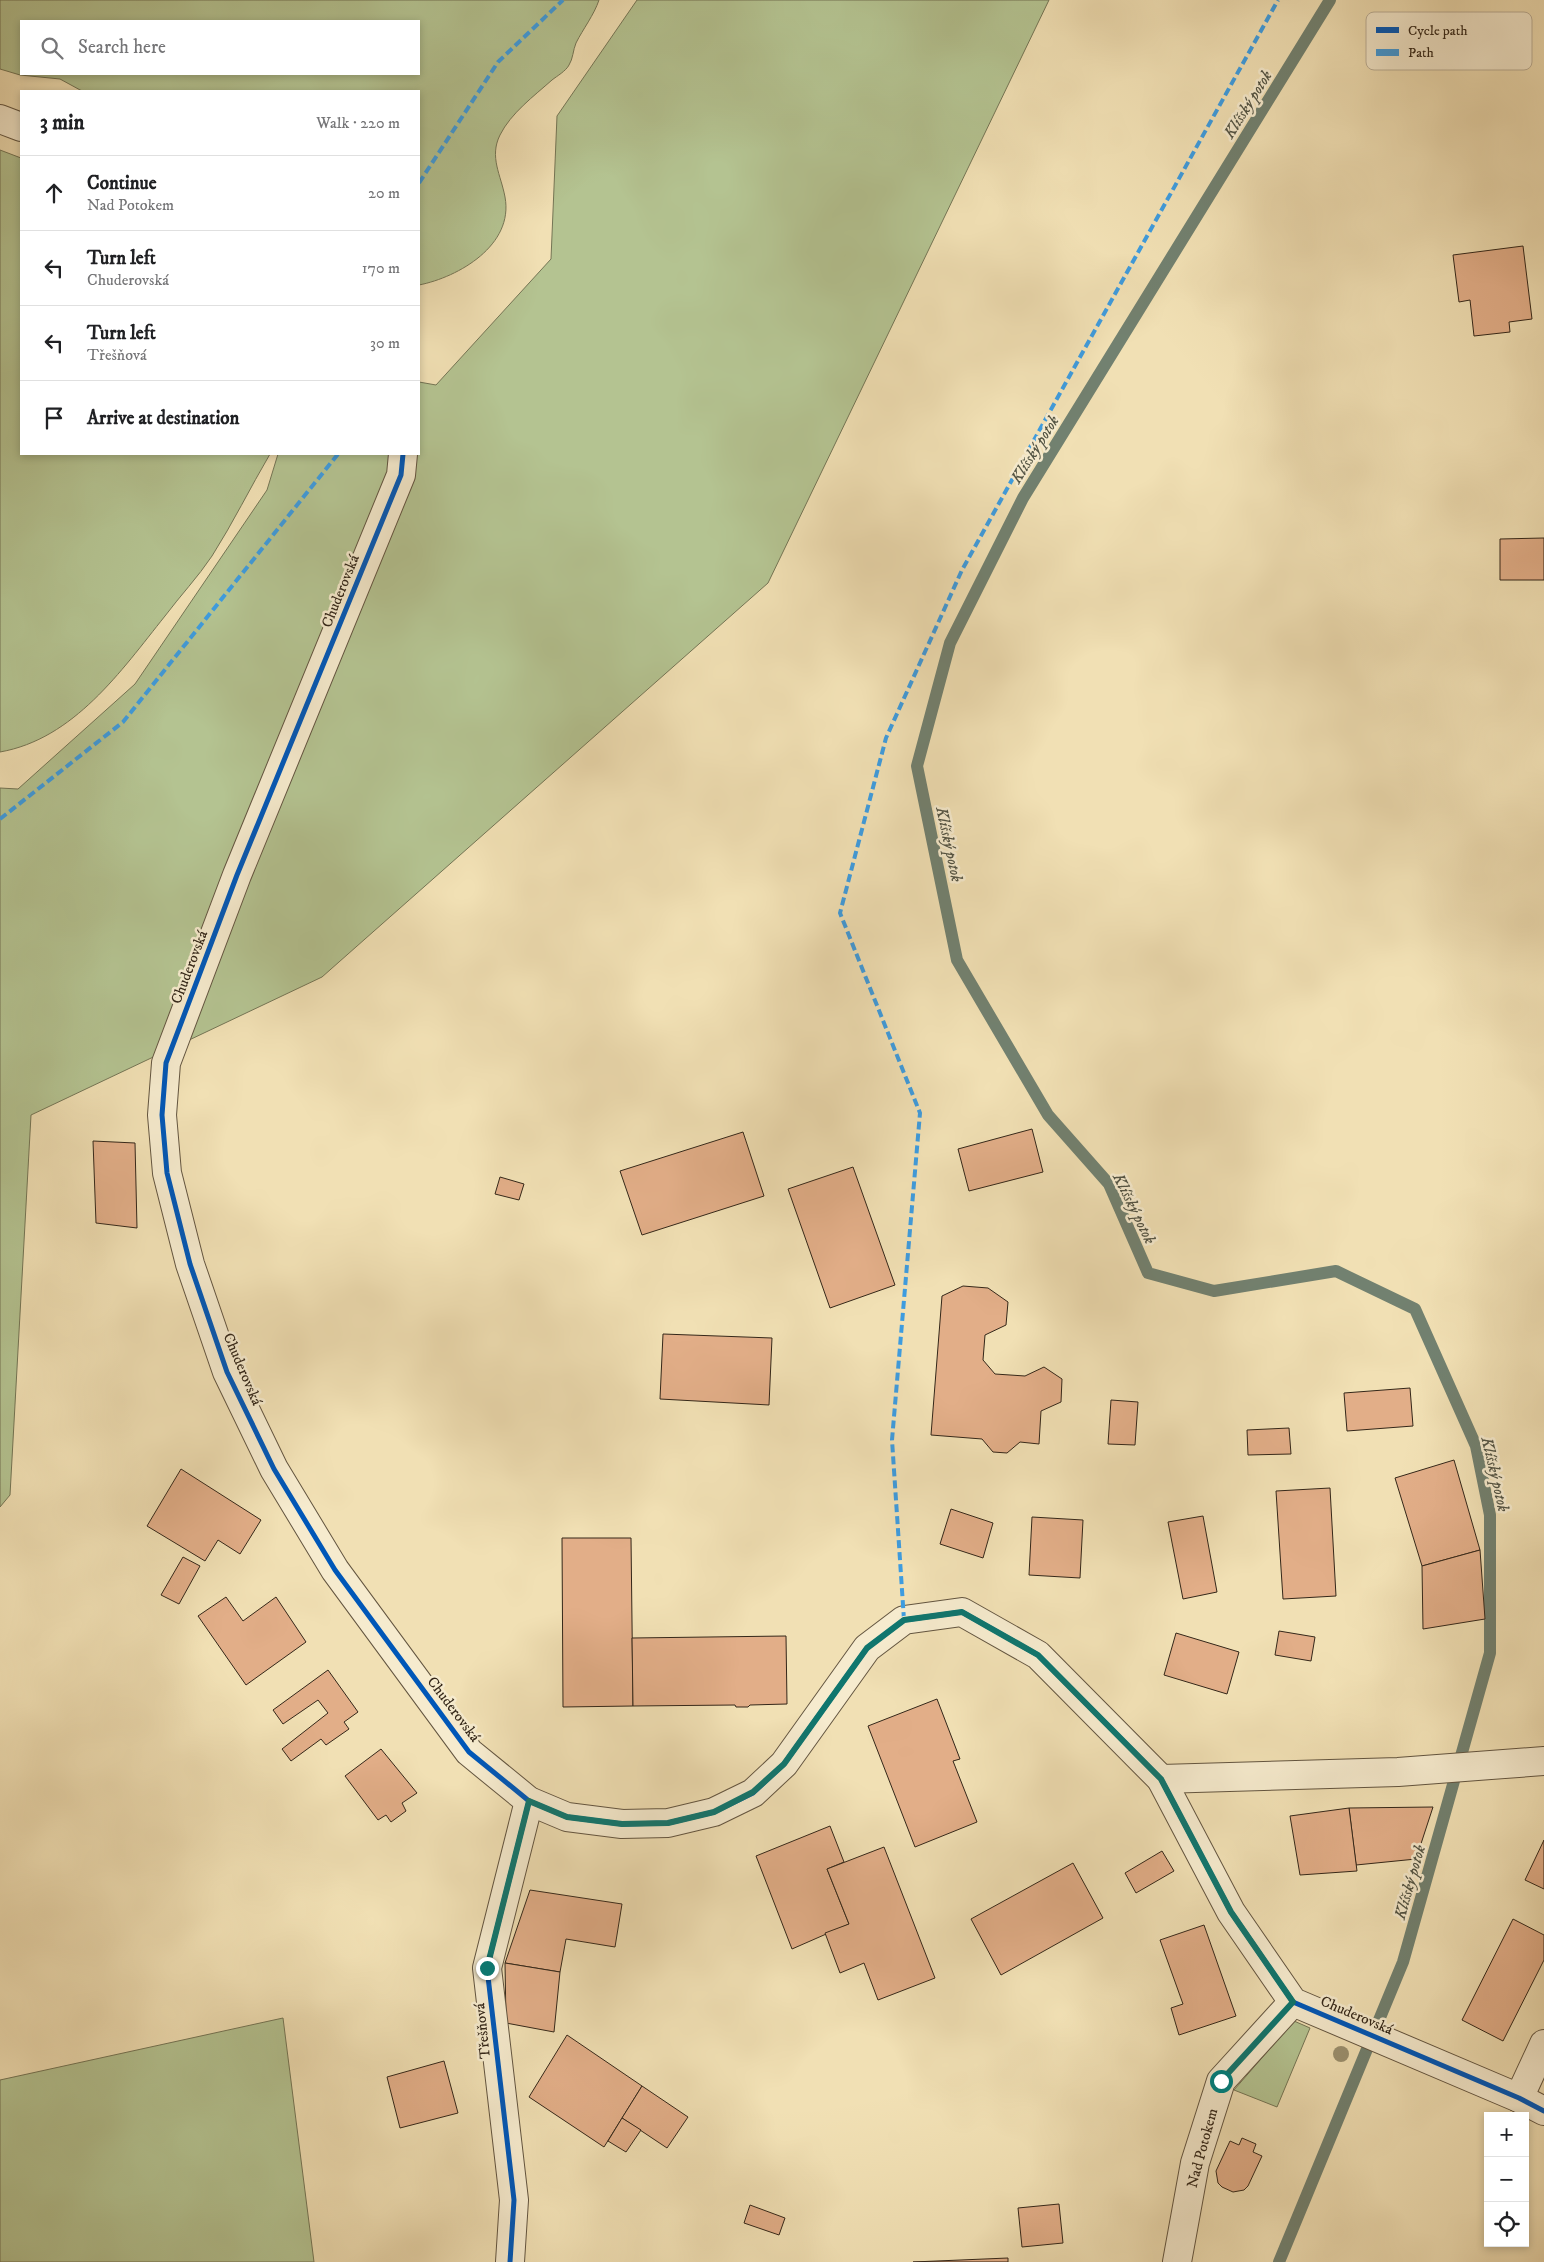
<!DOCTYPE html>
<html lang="en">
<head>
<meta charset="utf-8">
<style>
	:root { --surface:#fff; --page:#f2f2f2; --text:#202124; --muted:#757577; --line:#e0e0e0 }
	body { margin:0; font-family:"IM FELL DW Pica",serif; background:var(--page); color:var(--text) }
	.controls { position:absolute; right:15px; bottom:15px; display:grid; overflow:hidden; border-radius:0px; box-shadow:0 2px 8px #0003 }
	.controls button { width:45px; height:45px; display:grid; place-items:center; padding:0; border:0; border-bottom:1px solid var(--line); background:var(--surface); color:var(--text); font:25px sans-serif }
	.stop { position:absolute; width:15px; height:15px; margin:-11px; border:4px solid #0f766e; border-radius:50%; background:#fff }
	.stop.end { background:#0f766e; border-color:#fff; box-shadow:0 1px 5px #0008 }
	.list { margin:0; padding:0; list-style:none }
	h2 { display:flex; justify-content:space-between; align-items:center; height:65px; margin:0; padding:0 20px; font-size:21px }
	h2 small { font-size:16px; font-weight:400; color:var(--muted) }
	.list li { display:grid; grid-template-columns:32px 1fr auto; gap:15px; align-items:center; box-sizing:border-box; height:75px; padding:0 20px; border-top:1px solid var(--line) }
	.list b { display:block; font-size:19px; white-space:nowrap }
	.list p { margin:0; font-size:16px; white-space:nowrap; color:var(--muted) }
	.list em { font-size:16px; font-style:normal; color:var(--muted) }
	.icon { flex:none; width:28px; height:28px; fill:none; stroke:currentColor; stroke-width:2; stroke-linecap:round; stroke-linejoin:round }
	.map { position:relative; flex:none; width:1544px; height:2262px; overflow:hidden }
	.search { position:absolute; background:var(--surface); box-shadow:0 2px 8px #0003; left:20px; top:20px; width:400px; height:55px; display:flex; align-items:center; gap:12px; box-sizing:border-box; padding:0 18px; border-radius:0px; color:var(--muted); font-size:19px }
	.panel { position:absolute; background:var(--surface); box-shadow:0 2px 8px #0003; left:20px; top:90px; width:400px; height:365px; border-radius:0px }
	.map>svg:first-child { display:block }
	.green { fill:#b4c391; stroke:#747555; fill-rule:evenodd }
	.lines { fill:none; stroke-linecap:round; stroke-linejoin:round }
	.stream { stroke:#728170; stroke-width:12 }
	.building { fill:#e2ae88; stroke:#342719 }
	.minor-casing { stroke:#635540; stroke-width:30 }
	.minor { stroke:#f6ebce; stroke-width:28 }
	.quiet { stroke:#3e9cdf; stroke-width:4; stroke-dasharray:8 4; stroke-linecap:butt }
	.cycleway-casing { stroke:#f6ebce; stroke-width:8 }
	.cycleway { stroke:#0057b8; stroke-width:5 }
	.tree { fill:#9b906f }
	.route { stroke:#0f766e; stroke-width:6 }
	.labels { text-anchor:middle; stroke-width:5; stroke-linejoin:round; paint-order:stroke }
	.street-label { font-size:15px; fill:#342719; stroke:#f6ebce }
	.water-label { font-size:16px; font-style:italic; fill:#535444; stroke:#f6ebce }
	.key { fill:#f6ebce; stroke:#bcb098; stroke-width:1 }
	.key-label { font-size:14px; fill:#342719 }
</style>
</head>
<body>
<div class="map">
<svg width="1544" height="2262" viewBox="0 0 1544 2262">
	<rect width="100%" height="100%" fill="#f1e0b4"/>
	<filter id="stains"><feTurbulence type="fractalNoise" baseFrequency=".004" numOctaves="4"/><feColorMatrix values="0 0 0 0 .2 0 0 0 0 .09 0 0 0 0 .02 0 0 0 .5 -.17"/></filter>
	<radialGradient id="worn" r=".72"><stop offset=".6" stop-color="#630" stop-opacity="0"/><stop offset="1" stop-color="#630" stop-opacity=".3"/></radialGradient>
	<!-- green -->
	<g class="green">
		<path d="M 0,0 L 599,0 C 594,15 583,29 576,43 C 573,50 573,59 569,65 C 566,71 557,76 552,80 C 534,96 511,113 500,135 C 489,157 501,175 505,197 C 514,245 459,277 419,285 L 419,91 L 82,91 L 60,79 L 20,75 L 0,69 ZM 419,21 L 419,74 L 21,74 L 21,21 Z"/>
		<path d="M 637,0 L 1049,0 L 768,583 L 322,977 L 31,1115 L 10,1495 L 0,1507 L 0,788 L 18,789 L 135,684 L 267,490 L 278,454 L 419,454 L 419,382 L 436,385 L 551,259 L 557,116 Z"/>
		<path d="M 0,150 L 21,158 L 21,454 L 270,454 C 250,488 233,523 212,556 C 198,577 180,596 165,616 C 121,671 74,739 0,752 Z"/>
		<path d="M 283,2018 L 314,2262 L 0,2262 L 0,2080 Z"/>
		<path d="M 1294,2021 L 1310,2028 L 1277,2107 L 1234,2090 Z"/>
	</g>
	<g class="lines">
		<!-- stream -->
		<path class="stream" d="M 1279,2262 L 1403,1962 L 1490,1653 L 1490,1515 L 1476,1446 L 1415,1309 L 1336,1271 L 1214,1291 L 1148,1273 L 1109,1184 L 1048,1115 L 957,960 L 917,766 L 950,643 L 1023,498 L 1330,0"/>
	</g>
	<!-- building -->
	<g class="building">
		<path d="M 1523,246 L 1532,319 L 1509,322 L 1510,332 L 1474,336 L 1470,300 L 1459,302 L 1453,255 Z"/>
		<path d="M 1544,538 L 1544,580 L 1500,580 L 1500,539 Z"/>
		<path d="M 1032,1129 L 1043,1172 L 969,1191 L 958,1149 Z"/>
		<path d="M 743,1132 L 764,1196 L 642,1235 L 620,1171 Z"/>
		<path d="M 93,1141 L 135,1143 L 137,1228 L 96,1223 Z"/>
		<path d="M 853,1167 L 895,1285 L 830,1308 L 788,1189 Z"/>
		<path d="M 500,1177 L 524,1184 L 519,1200 L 495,1194 Z"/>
		<path d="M 963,1286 L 988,1288 L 1008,1302 L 1006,1325 L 985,1335 L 983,1360 L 995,1374 L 1025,1376 L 1044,1367 L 1062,1379 L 1061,1402 L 1041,1411 L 1039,1444 L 1020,1442 L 1007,1453 L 993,1452 L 982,1439 L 931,1435 L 942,1296 Z"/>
		<path d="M 663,1334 L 772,1338 L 769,1405 L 660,1399 Z"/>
		<path d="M 1410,1388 L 1413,1426 L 1347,1431 L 1344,1393 Z"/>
		<path d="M 1111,1400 L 1138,1402 L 1135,1445 L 1108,1444 Z"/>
		<path d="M 1289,1428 L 1291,1454 L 1248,1455 L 1247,1430 Z"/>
		<path d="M 1454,1460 L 1480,1550 L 1422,1566 L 1395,1478 Z"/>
		<path d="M 181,1469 L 261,1520 L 240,1554 L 218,1540 L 205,1561 L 147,1526 Z"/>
		<path d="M 1330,1488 L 1336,1596 L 1283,1599 L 1276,1491 Z"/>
		<path d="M 951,1509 L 993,1523 L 983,1558 L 940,1544 Z"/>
		<path d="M 1203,1516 L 1217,1592 L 1183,1599 L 1168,1522 Z"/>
		<path d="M 1032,1517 L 1083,1520 L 1080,1578 L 1029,1575 Z"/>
		<path d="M 562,1538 L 631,1538 L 633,1706 L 563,1707 Z"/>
		<path d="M 1480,1550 L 1485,1619 L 1423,1629 L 1422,1566 Z"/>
		<path d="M 183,1557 L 200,1566 L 179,1604 L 161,1595 Z"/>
		<path d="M 226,1597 L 243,1621 L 276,1597 L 306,1642 L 246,1685 L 198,1616 Z"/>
		<path d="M 1279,1631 L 1315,1637 L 1311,1661 L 1275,1655 Z"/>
		<path d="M 1176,1633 L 1239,1652 L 1227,1694 L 1164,1675 Z"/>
		<path d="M 786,1636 L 787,1704 L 750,1705 L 748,1707 L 736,1707 L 735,1705 L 633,1706 L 632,1638 Z"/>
		<path d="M 328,1670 L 358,1712 L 344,1722 L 349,1729 L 326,1745 L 321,1739 L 291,1761 L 282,1749 L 328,1713 L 318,1700 L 283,1724 L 273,1710 Z"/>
		<path d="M 937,1699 L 960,1759 L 953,1761 L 977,1822 L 915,1847 L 868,1726 Z"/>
		<path d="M 381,1749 L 417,1793 L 402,1803 L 406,1811 L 391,1822 L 386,1815 L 378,1820 L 345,1776 Z"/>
		<path d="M 1433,1807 L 1416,1859 L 1356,1865 L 1349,1808 Z"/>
		<path d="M 1349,1808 L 1357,1871 L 1300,1875 L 1290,1816 Z"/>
		<path d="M 830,1826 L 844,1862 L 827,1869 L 849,1924 L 792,1949 L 756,1856 Z"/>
		<path d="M 1544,1840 L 1544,1889 L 1525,1880 Z"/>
		<path d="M 884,1847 L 935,1978 L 878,2000 L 864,1963 L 840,1973 L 825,1933 L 849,1924 L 827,1869 Z"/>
		<path d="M 1162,1851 L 1174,1871 L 1136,1893 L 1125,1873 Z"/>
		<path d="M 1073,1863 L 1103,1918 L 1001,1975 L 971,1919 Z"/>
		<path d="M 530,1890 L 622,1904 L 615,1947 L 566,1939 L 560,1972 L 505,1963 Z"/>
		<path d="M 1513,1919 L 1544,1935 L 1544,1960 L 1503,2041 L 1462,2020 Z"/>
		<path d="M 1204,1925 L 1236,2016 L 1179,2035 L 1171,2008 L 1183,2004 L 1160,1940 Z"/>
		<path d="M 505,1963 L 560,1972 L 554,2032 L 506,2023 Z"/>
		<path d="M 567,2035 L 642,2086 L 604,2147 L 529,2097 Z"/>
		<path d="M 444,2061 L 458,2113 L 400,2128 L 387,2077 Z"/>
		<path d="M 642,2086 L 688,2117 L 667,2148 L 622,2118 Z"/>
		<path d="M 622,2118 L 641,2130 L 626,2152 L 608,2141 Z"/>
		<path d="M 1242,2138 L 1256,2144 L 1253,2152 L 1262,2156 L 1248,2186 L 1244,2190 L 1233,2192 L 1222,2187 L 1218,2183 L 1216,2171 L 1230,2141 L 1239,2145 Z"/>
		<path d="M 1059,2204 L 1063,2243 L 1022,2247 L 1018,2208 Z"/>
		<path d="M 750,2205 L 785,2218 L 779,2235 L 744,2223 Z"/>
		<path d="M 1008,2258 L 1008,2262 L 913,2262 Z"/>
	</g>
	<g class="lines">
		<!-- minor casing -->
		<g class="minor-casing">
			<g id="minor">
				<path d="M 0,119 L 21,127"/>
				<path d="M 403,454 L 401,475 L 237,875 L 166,1063 L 162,1115 L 167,1173 L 190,1264 L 227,1372 L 274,1469 L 335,1570 L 469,1752 L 529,1801 L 567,1817 L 622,1824 L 668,1823 L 714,1812 L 753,1793 L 784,1764 L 867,1648 L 904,1620 L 962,1612 L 1038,1655 L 1161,1779 L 1231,1912 L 1293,2002 L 1519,2098 L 1544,2111"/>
				<path d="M 1161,1779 L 1398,1772 L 1544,1761"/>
				<path d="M 1519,2098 L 1544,2044"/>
				<path d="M 510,2262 L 514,2200 L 487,1968 L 529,1801"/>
				<path d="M 1177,2262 L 1195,2163 L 1221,2081 L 1293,2002"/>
			</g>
		</g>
		<!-- minor -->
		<use href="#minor" class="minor"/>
		<!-- quiet -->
		<g class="quiet">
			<path d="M 419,183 L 498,62 L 563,0"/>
			<path d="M 0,819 L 123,722 L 338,454"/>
			<path d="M 904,1620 L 892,1440 L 920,1113 L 840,913 L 886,738 L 962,570 L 1278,0"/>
		</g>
		<!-- cycleway casing -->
		<g class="cycleway-casing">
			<g id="cycleway">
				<path d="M 403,454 L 401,475 L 237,875 L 166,1063 L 162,1115 L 167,1173 L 190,1264 L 227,1372 L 274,1469 L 335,1570 L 469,1752 L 529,1801 L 567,1817 L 622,1824 L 668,1823 L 714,1812 L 753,1793 L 784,1764 L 867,1648 L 904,1620 L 962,1612 L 1038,1655 L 1161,1779 L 1231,1912 L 1293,2002 L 1519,2098 L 1544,2111"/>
				<path d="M 510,2262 L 514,2200 L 487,1968 L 529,1801"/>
			</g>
		</g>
		<!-- cycleway -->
		<use href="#cycleway" class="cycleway"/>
	</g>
	<!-- trees -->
	<circle class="tree" cx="1341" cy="2054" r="8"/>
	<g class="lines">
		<!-- route -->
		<path class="route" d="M 487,1968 L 529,1801 L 567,1817 L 622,1824 L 668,1823 L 714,1812 L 753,1792 L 784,1764 L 867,1648 L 904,1620 L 962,1612 L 1038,1655 L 1161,1779 L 1231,1912 L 1293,2002 L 1221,2081"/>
	</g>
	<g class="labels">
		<!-- street labels -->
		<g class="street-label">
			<text transform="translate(340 591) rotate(-68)" y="5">Chuderovská</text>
			<text transform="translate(189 967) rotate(-69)" y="5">Chuderovská</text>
			<text transform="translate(243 1369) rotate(67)" y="5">Chuderovská</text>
			<text transform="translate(454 1709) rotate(53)" y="5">Chuderovská</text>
			<text transform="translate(1357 2015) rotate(23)" y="5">Chuderovská</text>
			<text transform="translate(482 2031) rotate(-96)" y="5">Třešňová</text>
			<text transform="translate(1202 2148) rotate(-75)" y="5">Nad Potokem</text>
		</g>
		<!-- water labels -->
		<g class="water-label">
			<text transform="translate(1247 104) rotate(-58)" y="6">Klíšský potok</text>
			<text transform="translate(1034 449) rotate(-58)" y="6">Klíšský potok</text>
			<text transform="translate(950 844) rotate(78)" y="6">Klíšský potok</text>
			<text transform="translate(1135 1208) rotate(64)" y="6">Klíšský potok</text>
			<text transform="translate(1496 1474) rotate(77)" y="6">Klíšský potok</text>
			<text transform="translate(1409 1882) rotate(-74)" y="6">Klíšský potok</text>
		</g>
	</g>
	<!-- legend -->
	<rect x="1366" y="12" width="166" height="58" rx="8" class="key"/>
	<rect x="1376" y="27" width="23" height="6" fill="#0057b8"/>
	<rect x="1376" y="49" width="23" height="7" fill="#3e9cdf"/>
	<g class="key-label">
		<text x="1408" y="35">Cycle path</text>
		<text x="1408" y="57">Path</text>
	</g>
	<rect width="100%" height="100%" filter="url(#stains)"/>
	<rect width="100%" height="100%" fill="url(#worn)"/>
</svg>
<div class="controls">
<button>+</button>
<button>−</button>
<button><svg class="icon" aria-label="locate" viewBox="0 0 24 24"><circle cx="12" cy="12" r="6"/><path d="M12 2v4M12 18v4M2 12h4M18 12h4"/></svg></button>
</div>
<div class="stop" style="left:1221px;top:2081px"></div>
<div class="stop end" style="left:487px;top:1968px"></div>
<div class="search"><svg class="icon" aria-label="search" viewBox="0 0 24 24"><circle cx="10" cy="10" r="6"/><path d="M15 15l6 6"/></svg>Search here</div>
<section class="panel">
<h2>3 min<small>Walk · 220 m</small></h2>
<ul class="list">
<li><svg class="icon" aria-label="ahead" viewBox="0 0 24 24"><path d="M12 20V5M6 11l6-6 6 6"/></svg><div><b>Continue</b><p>Nad Potokem</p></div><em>20 m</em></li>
<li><svg class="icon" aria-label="left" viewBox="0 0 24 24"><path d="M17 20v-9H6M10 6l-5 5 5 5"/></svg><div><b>Turn left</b><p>Chuderovská</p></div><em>170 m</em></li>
<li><svg class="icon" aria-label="left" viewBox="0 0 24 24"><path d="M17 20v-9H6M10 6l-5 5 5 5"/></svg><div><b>Turn left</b><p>Třešňová</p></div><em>30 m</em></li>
<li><svg class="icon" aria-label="arrive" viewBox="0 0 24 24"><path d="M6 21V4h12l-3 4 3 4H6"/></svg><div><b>Arrive at destination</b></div></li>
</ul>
</section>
</div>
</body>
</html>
